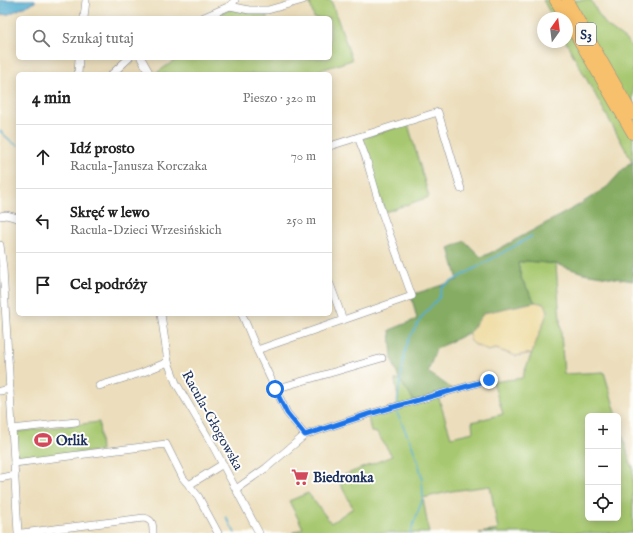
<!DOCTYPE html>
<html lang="pl">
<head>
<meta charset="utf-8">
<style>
	:root { --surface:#fff; --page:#f6f6f6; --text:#222; --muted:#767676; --line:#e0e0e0 }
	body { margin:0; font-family:"IM FELL English",serif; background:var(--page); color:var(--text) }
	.controls { position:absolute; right:12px; bottom:12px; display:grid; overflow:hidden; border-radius:6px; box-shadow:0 2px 10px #0003 }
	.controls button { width:36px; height:36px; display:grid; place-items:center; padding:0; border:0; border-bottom:1px solid var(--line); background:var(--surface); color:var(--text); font:20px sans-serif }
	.compass { position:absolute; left:537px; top:12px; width:36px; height:36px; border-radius:50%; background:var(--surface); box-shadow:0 2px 10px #0003; rotate:14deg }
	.stop { position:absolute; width:12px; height:12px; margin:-9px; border:3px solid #1a73e8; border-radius:50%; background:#fff }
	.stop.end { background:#1a73e8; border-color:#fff; box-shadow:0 1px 4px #0008 }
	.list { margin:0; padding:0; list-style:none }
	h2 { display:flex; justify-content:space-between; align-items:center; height:52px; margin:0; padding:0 16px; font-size:17px }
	h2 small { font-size:13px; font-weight:400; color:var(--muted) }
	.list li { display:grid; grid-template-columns:26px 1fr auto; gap:12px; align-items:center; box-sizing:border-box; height:64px; padding:0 16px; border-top:1px solid var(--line) }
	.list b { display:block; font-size:15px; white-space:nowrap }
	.list p { margin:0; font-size:13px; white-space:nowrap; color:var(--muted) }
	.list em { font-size:13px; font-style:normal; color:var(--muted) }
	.icon { flex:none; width:22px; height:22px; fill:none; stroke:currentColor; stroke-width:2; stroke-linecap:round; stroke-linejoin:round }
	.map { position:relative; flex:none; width:633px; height:533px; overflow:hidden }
	.search { position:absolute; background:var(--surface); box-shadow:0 2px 10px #0003; left:16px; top:16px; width:316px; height:44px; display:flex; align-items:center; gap:10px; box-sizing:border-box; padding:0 14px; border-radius:6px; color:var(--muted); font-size:15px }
	.panel { position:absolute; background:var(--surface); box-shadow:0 2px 10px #0003; left:16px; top:72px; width:316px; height:244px; border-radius:6px }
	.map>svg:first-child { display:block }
	.green { fill:#a7c870; stroke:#617c67 }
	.forest { fill:#85ac62; stroke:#506e60 }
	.sand { fill:#eeda9e; stroke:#84847e }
	.water { fill:#53aed0; stroke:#376e97 }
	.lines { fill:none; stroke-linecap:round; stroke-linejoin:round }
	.stream { stroke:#53aed0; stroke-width:1.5 }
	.minor-casing { stroke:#84868d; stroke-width:8 }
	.highway-casing { stroke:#84868d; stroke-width:12 }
	.minor { stroke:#fff; stroke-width:7 }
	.highway { stroke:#f7c06c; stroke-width:11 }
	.route { stroke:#1a73e8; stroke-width:5 }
	.labels { text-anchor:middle; stroke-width:4; stroke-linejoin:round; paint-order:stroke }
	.shield { fill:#fdfcf7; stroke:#5f6c8c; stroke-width:1 }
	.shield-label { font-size:13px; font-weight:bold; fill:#1b2f5e }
	.street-label { font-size:14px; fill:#1b2f5e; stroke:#fdfcf7 }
	.poi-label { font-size:14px; font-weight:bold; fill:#1b2f5e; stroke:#fdfcf7; text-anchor:start }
</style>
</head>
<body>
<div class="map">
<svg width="633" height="533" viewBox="0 0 633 533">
	<rect width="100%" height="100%" fill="#fdfcf7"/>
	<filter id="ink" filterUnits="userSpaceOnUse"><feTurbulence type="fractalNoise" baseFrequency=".025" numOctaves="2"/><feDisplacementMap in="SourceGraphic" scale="8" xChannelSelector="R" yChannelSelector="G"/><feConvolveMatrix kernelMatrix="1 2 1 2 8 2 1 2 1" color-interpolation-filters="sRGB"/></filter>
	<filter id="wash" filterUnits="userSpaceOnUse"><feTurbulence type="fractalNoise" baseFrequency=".012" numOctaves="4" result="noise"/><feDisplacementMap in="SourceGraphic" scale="16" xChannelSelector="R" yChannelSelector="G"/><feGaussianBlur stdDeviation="0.9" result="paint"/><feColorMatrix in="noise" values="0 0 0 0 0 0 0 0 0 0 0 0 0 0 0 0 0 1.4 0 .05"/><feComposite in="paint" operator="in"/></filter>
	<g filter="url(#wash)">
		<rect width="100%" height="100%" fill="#ecdebc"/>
		<!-- green -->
		<g class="green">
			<path d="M 309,0 L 331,0 L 352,60 L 308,74 L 155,74 L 178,58 L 285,58 L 285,60 L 291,58 L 330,58 L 330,18 L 314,18 Z"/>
			<path d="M 543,0 L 591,0 C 596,10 602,22 611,29 C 618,35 626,38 631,46 L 633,45 L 633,163 L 566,42 L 567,18 L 553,18 Z"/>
			<path d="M 231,9 L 267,15 L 268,18 L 208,18 Z"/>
			<path d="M 408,124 L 429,197 L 385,212 L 360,139 Z"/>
			<path d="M 527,261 L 556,264 L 564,374 L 604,372 L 617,416 L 588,416 L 588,518 L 618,518 L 618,419 L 631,466 L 633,466 L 633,533 L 479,533 L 498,530 L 490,486 L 452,491 L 423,498 L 429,533 L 292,533 L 303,528 L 289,501 L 308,493 L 331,523 L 353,508 L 337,478 L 392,456 L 377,433 L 371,432 L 368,417 L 397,407 L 398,398 L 395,380 L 399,379 L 414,401 L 438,396 L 451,437 L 473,432 L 472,422 L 503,414 L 493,382 L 522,378 L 548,311 L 545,305 L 535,302 L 521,278 L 518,263 Z"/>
			<path d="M 99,422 L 101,451 L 17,459 L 15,432 Z"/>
		</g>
		<!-- forest -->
		<path class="forest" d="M 633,162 L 633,281 L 583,273 L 556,264 L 527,261 L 518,263 L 521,278 L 535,302 L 484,313 L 470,332 L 436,349 L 428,372 L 454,390 L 414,401 L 399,379 L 392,359 L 390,330 L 417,319 L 411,295 L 458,280 L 449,248 L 465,241 L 481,257 L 497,250 L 577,206 L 607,187 L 628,164 Z"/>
		<!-- sand -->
		<path class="sand" d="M 535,302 L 545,304 L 548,311 L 532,353 L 516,356 L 496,349 L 488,351 L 474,344 L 470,340 L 470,332 L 484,313 Z"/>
		<!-- water -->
		<path class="water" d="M 0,0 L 35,0 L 35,2 L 9,14 L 0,15 Z"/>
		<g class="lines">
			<!-- stream -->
			<g class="stream">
				<path d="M 0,131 L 13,143 L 18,145"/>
				<path d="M 397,404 L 404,356 L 409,339 L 421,318 L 432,305 L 439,298 L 442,287 L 532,236"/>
				<path d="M 397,408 L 397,413 L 411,443 L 418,461 L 422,478 L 423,498 L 410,533"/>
				<path d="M 226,517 L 235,533"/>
			</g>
		</g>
	</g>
	<g filter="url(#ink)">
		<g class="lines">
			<!-- minor casing -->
			<g class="minor-casing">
				<g id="minor">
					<path d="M 230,6 L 249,10 L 268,10 L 303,0"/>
					<path d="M 84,18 L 86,0"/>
					<path d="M 202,18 L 230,6 L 235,0"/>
					<path d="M 141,58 L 150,74"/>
					<path d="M 78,74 L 79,58"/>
					<path d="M 112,74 L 129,58"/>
					<path d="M 330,146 L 438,112 L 461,189"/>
					<path d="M 0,216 L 6,215 L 18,218"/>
					<path d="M 0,245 L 3,268 L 18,533"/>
					<path d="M 330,284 L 343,320"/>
					<path d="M 161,314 L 168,362 L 176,383 L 212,444 L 259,533"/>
					<path d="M 242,314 L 257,350 L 287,413 L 305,435"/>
					<path d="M 257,350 L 412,296 L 382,213 L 366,158 L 358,137"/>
					<path d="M 99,386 L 141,373 L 168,362"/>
					<path d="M 275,389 L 382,358"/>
					<path d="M 0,391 L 10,389"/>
					<path d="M 12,429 L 76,422"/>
					<path d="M 14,463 L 166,444 L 183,478 L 198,496 L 218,533"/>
					<path d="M 0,478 L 15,475"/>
					<path d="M 189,485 L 223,464"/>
					<path d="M 236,489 L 266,468 L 305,435 L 369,414 L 489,380"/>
					<path d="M 22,533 L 144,518 C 153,520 153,525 153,533"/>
				</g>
			</g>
			<!-- highway casing -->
			<g class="highway-casing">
				<g id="highway">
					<path d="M 555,0 L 566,18"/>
					<path d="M 567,0 L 633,115"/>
					<path d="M 567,20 L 633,134"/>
				</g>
			</g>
			<!-- minor -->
			<use href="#minor" class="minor"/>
			<!-- highway -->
			<use href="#highway" class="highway"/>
		</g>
	</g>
	<g class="lines" filter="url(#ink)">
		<!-- route -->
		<path class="route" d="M 275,389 L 287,413 L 305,435 L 369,414 L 489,380"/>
	</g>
	<!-- icons -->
	<defs>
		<g id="stadium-bare" transform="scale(1.38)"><path d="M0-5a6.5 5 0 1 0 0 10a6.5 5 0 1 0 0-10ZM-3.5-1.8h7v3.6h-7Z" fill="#d1495b" stroke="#fdfcf7" stroke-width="2.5" paint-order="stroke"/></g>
		<g id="supermarket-bare" transform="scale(1.38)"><path d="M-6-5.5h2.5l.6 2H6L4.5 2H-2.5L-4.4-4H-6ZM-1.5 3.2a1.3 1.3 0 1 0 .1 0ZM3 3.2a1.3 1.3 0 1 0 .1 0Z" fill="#d1495b" stroke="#fdfcf7" stroke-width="2.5" paint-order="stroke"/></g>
	</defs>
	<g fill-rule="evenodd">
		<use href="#stadium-bare" x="43" y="440"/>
		<use href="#supermarket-bare" x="300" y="477"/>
	</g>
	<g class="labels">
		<!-- shield labels -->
		<rect class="shield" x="576" y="23" width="20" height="22" rx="3"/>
		<g class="shield-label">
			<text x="586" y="39">S3</text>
		</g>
		<!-- street labels -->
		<g class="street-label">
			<text transform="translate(213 420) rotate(61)" y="5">Racula-Głogowska</text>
		</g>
		<!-- poi labels -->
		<g class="poi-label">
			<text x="56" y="445">Orlik</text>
			<text x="313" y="482">Biedronka</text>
		</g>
	</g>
</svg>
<div class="controls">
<button>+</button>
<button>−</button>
<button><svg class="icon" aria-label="locate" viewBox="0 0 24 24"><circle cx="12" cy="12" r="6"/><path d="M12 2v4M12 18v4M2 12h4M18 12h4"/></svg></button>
</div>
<svg class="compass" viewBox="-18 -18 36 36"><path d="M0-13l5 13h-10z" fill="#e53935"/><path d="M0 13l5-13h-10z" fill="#767676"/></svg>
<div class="stop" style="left:275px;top:389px"></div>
<div class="stop end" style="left:489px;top:380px"></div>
<div class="search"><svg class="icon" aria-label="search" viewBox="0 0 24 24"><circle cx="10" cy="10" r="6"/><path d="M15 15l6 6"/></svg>Szukaj tutaj</div>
<section class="panel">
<h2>4 min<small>Pieszo · 320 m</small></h2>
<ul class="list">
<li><svg class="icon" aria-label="ahead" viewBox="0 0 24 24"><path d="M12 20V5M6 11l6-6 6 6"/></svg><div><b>Idź prosto</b><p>Racula-Janusza Korczaka</p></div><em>70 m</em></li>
<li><svg class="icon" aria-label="left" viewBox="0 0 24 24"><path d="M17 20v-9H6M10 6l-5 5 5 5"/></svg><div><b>Skręć w lewo</b><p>Racula-Dzieci Wrzesińskich</p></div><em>250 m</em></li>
<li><svg class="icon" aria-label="arrive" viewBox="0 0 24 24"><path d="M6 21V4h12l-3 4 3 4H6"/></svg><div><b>Cel podróży</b></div></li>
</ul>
</section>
</div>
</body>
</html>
